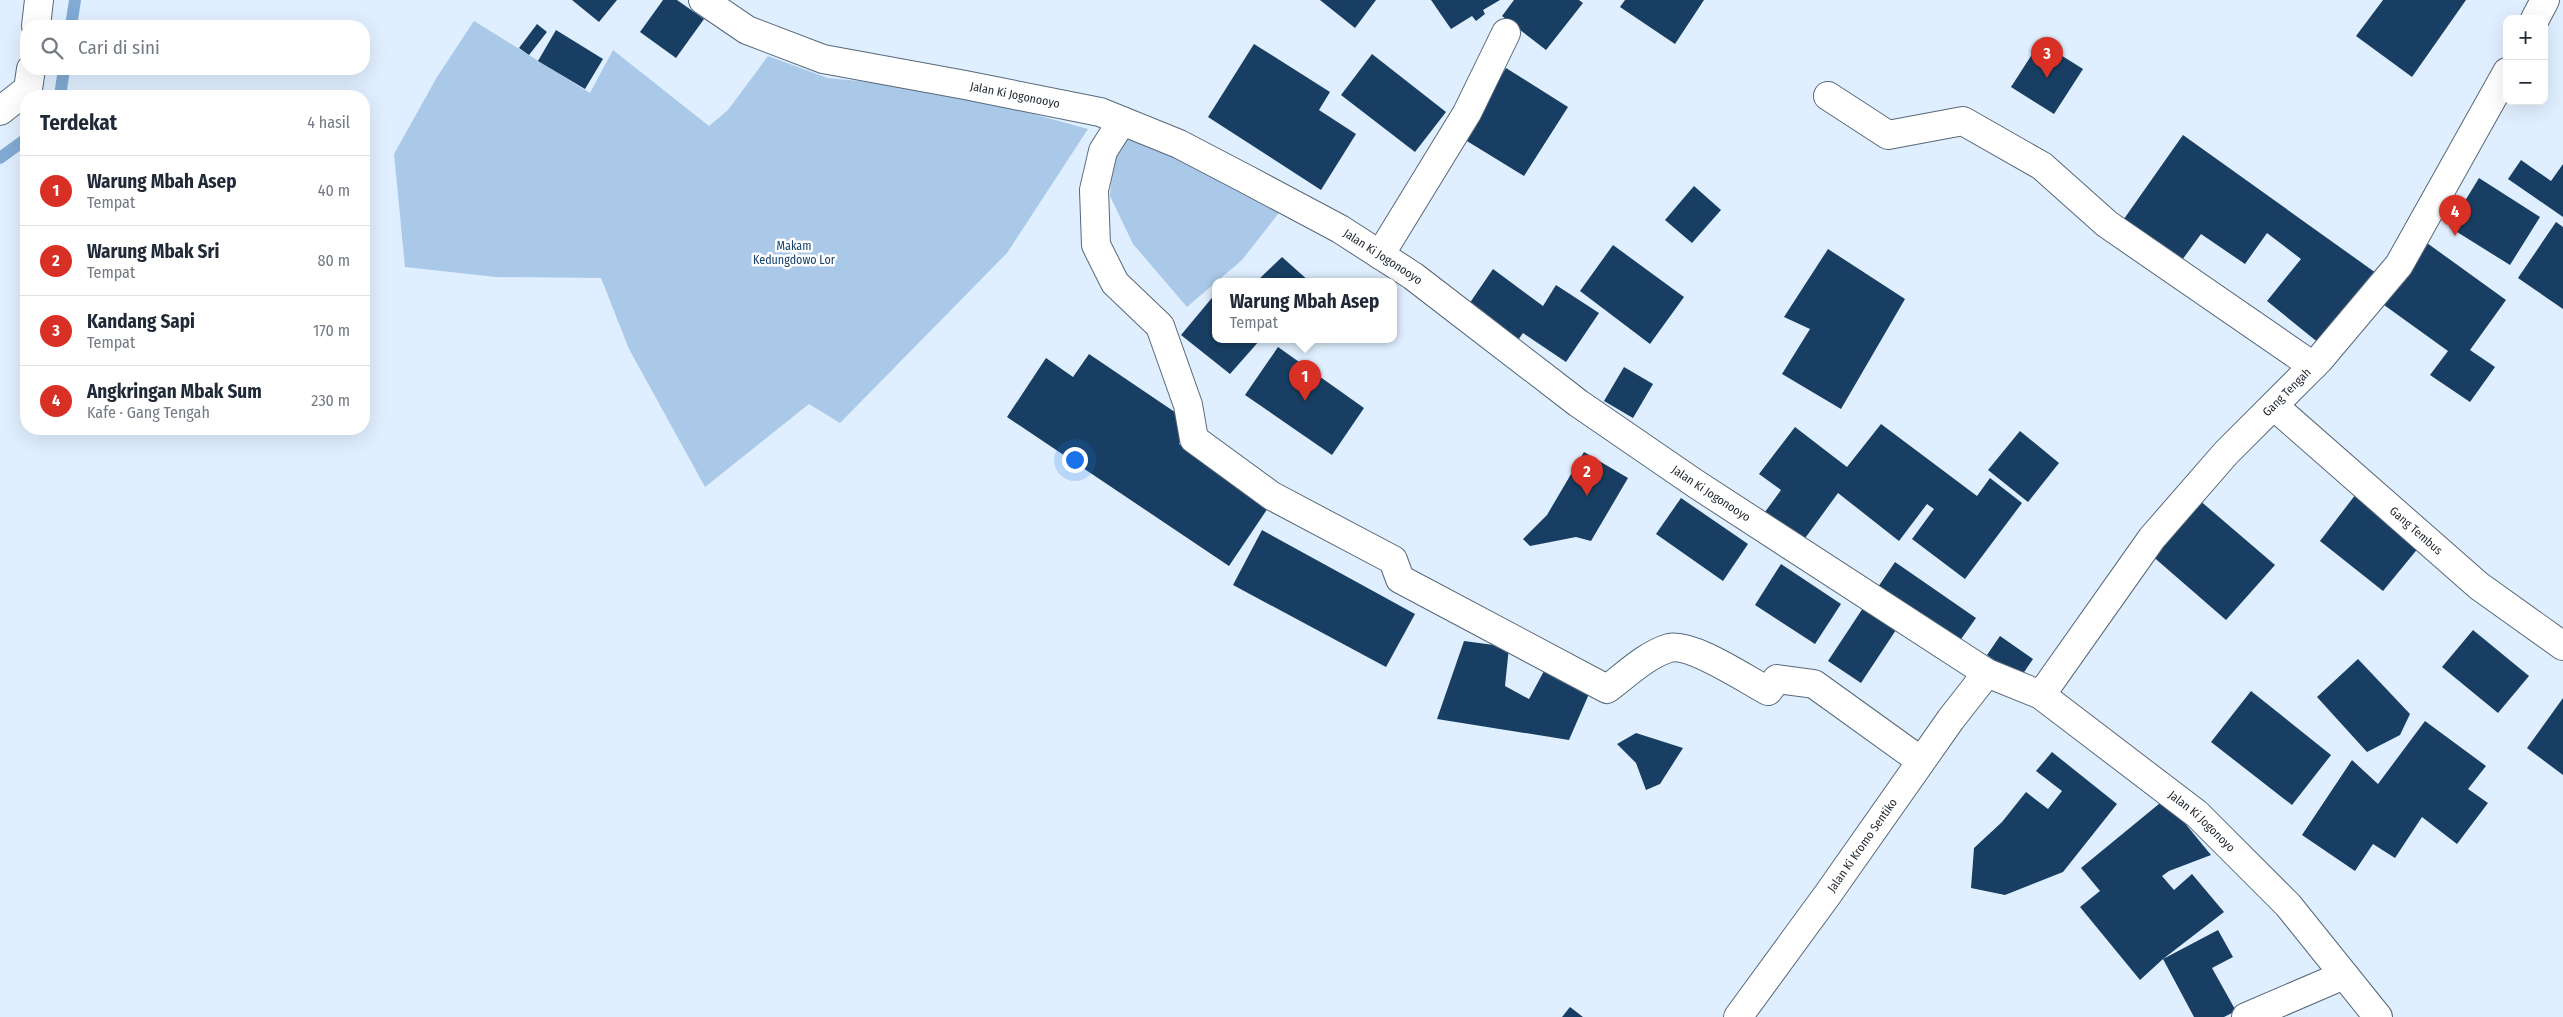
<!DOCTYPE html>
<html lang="id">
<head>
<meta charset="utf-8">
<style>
	:root { --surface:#fff; --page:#f2f2f3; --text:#1f2937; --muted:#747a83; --line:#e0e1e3; --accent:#d93025 }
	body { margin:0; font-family:"Fira Sans Condensed",sans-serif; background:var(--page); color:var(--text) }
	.controls { position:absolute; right:15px; top:15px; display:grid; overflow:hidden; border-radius:10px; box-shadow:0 5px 20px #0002 }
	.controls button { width:45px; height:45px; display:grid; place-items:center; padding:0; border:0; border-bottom:1px solid var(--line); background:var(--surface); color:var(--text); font:25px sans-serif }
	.you { position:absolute; left:1074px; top:459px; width:18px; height:18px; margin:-12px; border:4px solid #fff; border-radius:50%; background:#1a73e8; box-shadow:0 0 0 8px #1a73e833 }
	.badge { display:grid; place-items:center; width:32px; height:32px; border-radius:50%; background:var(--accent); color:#fff; font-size:16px; font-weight:700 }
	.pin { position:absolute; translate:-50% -41px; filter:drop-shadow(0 1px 2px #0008) }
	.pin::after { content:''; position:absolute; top:26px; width:18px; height:15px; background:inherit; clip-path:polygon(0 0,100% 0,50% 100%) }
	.popup { position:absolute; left:1212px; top:278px; width:185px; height:65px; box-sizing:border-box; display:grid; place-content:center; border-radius:10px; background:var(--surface); filter:drop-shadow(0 1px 4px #0005); font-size:16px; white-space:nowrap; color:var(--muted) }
	.popup b { font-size:19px; color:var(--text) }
	.popup::after { content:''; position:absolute; left:50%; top:100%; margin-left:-10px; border:10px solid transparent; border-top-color:var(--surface) }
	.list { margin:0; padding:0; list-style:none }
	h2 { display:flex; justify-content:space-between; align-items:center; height:65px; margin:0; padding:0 20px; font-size:21px }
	h2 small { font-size:16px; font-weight:400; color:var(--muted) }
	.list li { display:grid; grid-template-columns:32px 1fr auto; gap:15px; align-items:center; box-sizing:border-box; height:70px; padding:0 20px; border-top:1px solid var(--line) }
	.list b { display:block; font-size:19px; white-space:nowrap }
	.list p { margin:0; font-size:16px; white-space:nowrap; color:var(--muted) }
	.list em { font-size:16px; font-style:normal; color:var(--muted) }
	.icon { flex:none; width:28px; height:28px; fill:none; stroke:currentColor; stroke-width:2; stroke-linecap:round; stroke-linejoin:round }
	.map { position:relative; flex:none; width:2563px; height:1017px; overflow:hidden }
	.search { position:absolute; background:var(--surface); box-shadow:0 5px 20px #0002; left:20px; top:20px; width:350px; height:55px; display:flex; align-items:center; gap:12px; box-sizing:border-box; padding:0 18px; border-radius:20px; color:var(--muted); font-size:19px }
	.panel { position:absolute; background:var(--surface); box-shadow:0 5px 20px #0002; left:20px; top:90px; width:350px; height:345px; border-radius:20px }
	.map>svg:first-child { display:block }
	.green { fill:#aac9e9 }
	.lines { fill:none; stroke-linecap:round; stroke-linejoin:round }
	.stream { stroke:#81abd5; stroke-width:12 }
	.building { fill:#183f63 }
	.minor-casing { stroke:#576879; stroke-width:30 }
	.minor { stroke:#fff; stroke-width:28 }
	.labels { text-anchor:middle; stroke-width:5; stroke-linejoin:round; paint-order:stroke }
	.street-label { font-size:12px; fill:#1e252c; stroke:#fff }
	.park-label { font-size:12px; fill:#15426b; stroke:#fff }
</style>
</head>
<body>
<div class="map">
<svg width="2563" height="1017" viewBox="0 0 2563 1017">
	<rect width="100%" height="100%" fill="#e0efff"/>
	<!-- green -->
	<g class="green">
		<path d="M 474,21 L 590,93 L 613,50 L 709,126 L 728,110 L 768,56 L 828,78 L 942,89 L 1088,129 L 1007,253 L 840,423 L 809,404 L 705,487 L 629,349 L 601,278 L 496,277 L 405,267 L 394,154 L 437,77 Z"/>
		<path d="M 1123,130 L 1285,205 L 1242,260 L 1187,307 L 1133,244 L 1110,196 L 1114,143 Z"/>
	</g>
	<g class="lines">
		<!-- stream -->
		<g class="stream">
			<path d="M 71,26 L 75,0"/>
			<path d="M 60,96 L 64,69"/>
			<path d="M 0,158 L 26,139"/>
		</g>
	</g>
	<!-- building -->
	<g class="building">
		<path d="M 572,0 L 617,0 L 599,22 Z"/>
		<path d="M 663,0 L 677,0 L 704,19 L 676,58 L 640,32 Z"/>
		<path d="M 1320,0 L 1376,0 L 1355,28 Z"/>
		<path d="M 1431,0 L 1500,0 L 1483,10 L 1485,14 L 1476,21 L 1472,16 L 1451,29 Z"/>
		<path d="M 1514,0 L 1579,0 L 1583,3 L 1546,50 L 1502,16 Z"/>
		<path d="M 1625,0 L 1704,0 L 1675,44 L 1620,7 Z"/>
		<path d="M 2383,0 L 2466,0 L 2412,77 L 2356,36 Z"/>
		<path d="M 537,24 L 547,32 L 529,55 L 519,48 Z"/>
		<path d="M 556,30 L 603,59 L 585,89 L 538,61 Z"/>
		<path d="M 2040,42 L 2083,69 L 2054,114 L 2011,87 Z"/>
		<path d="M 1254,44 L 1330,92 L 1319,110 L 1356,134 L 1321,190 L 1208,117 Z"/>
		<path d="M 1372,54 L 1446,112 L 1415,152 L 1341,95 Z"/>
		<path d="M 1506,68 L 1568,107 L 1524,176 L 1462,138 Z"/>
		<path d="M 2183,135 L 2376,273 L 2320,344 L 2267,301 L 2301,259 L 2267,233 L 2245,264 L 2201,234 L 2177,267 L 2119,226 Z"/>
		<path d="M 2521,160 L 2551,181 L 2563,164 L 2563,217 L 2508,179 Z"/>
		<path d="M 2479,178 L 2540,217 L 2510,265 L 2449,227 Z"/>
		<path d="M 1694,186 L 1721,210 L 1692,243 L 1665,220 Z"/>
		<path d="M 2556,222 L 2563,227 L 2563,309 L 2518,278 Z"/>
		<path d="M 2427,243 L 2506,300 L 2470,350 L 2495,367 L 2470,402 L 2430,375 L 2448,351 L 2384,305 Z"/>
		<path d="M 1613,245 L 1684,297 L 1650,344 L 1580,291 Z"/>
		<path d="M 1828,249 L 1905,299 L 1841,409 L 1782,374 L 1810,329 L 1784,317 Z"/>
		<path d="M 1282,257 L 1310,282 L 1256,282 Z"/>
		<path d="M 1493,269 L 1543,306 L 1556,285 L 1599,313 L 1566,362 L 1523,333 L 1516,343 L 1467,307 Z"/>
		<path d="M 1216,293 L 1216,340 L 1260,340 L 1230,374 L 1181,335 Z"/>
		<path d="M 1278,347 L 1364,408 L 1332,455 L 1245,395 Z"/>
		<path d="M 1089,354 L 1191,423 L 1179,444 L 1270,505 L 1229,566 L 1007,417 L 1046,358 L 1073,377 Z"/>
		<path d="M 1624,367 L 1653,384 L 1633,418 L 1604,401 Z"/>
		<path d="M 1881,424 L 1977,496 L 1990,478 L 2022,503 L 1965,579 L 1912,539 L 1934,509 L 1927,504 L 1899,541 L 1838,493 L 1803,541 L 1765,512 L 1781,490 L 1759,474 L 1795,427 L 1847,467 Z"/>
		<path d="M 2020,431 L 2059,463 L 2028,502 L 1988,470 Z"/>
		<path d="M 1584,452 L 1628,478 L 1591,541 L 1576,537 L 1530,546 L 1523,539 L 1547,515 Z"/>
		<path d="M 2359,490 L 2424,541 L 2383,591 L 2320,541 Z"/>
		<path d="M 1681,498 L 1748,544 L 1723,581 L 1656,534 Z"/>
		<path d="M 2198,499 L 2275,565 L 2226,620 L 2150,554 Z"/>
		<path d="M 1262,530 L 1415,614 L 1386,667 L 1233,585 Z"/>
		<path d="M 1895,562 L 1976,618 L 1959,642 L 1878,587 Z"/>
		<path d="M 1781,564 L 1841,604 L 1815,644 L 1755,605 Z"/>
		<path d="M 1863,608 L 1896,630 L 1861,683 L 1828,661 Z"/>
		<path d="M 2473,630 L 2529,676 L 2498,713 L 2442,667 Z"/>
		<path d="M 2000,636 L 2033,659 L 2020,678 L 1987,655 Z"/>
		<path d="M 1464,641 L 1509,647 L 1505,686 L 1529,699 L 1544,671 L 1592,687 L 1569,740 L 1437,719 Z"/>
		<path d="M 2358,659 L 2410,714 L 2400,735 L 2367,752 L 2317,697 Z"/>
		<path d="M 2251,691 L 2331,755 L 2292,805 L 2211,742 Z"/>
		<path d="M 2563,698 L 2563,775 L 2527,748 Z"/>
		<path d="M 2425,721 L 2486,766 L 2468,789 L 2488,803 L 2457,844 L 2422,817 L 2395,858 L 2373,844 L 2355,871 L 2302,835 L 2352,760 L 2378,784 Z"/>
		<path d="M 1636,733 L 1683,748 L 1660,784 L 1646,790 L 1636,763 L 1617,744 Z"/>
		<path d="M 2052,752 L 2117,804 L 2063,872 L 2005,895 L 1971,888 L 1974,848 L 2002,822 L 2026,792 L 2048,809 L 2062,791 L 2036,771 Z"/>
		<path d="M 2165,799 L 2211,855 L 2169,871 L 2162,876 L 2174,890 L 2192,874 L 2224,912 L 2163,959 L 2218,930 L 2233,957 L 2212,968 L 2236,1011 L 2224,1017 L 2194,1017 L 2163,959 L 2140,980 L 2080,907 L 2100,891 L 2081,868 Z"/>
		<path d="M 1570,1007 L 1583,1017 L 1562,1017 Z"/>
	</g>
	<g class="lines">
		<!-- minor casing -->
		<g class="minor-casing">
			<g id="minor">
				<path id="s1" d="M 703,0 L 747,30 L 823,59 L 965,85 L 1100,112 L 1179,144 L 1246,179 L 1340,229 L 1413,276 L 1578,403 L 1696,484 L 1987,673 L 2041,695 L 2197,814 L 2288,905 L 2378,1017"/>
				<path d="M 2535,19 L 2545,0"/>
				<path d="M 36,26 L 39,0"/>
				<path d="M 1828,96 L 1888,135 L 1963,121 L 2042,166 L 2107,224 L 2313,366"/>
				<path d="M 0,111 L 28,89 L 31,69"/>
				<path d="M 1122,121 L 1103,151 L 1094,190 L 1096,245 L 1115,283 L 1160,326 L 1188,405 L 1194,439 L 1272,496 L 1393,560 L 1400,579 L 1607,689 C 1626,675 1646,655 1669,648 C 1691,642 1747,680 1768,691 L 1777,679 L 1814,684 L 1921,761"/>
				<path d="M 1380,255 L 1467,113 L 1506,33"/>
				<path id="s2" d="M 2274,406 L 2479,586 L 2563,646"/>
				<path id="s3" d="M 2041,695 L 2152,538 L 2226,453 L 2319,360 L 2399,265 L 2507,72"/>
				<path id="s4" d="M 1738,1017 L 1828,894 L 1951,719 L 1987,673"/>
				<path d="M 2246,1017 L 2344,975"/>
			</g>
		</g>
		<!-- minor -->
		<use href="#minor" class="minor"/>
	</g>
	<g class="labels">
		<!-- street labels -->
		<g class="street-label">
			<text dy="4" stroke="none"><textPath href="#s1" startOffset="330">Jalan Ki Jogonooyo</textPath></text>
			<text dy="4" stroke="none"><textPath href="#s1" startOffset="735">Jalan Ki Jogonooyo</textPath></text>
			<text dy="4" stroke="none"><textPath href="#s3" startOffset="391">Gang Tengah</textPath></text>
			<text dy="4" stroke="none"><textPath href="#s1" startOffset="1140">Jalan Ki Jogonooyo</textPath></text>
			<text dy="4" stroke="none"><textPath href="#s2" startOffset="189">Gang Tembus</textPath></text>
			<text dy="4" stroke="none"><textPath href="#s1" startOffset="1732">Jalan Ki Jogonoyo</textPath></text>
			<text dy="4" stroke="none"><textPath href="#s4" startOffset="212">Jalan Ki Kromo Sentiko</textPath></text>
		</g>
		<!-- park labels -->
		<g class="park-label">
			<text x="794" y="250">Makam<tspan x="794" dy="14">Kedungdowo Lor</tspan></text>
		</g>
	</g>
</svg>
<div class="controls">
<button>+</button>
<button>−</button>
</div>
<div class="you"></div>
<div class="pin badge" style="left:1305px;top:401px">1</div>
<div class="popup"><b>Warung Mbah Asep</b>Tempat</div>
<div class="pin badge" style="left:1587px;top:496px">2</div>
<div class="pin badge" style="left:2047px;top:78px">3</div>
<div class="pin badge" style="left:2455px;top:236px">4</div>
<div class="search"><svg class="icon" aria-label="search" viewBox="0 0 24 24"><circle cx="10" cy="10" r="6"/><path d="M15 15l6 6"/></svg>Cari di sini</div>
<section class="panel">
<h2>Terdekat<small>4 hasil</small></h2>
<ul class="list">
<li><span class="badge">1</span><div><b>Warung Mbah Asep</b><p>Tempat</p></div><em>40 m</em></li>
<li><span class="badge">2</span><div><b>Warung Mbak Sri</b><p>Tempat</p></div><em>80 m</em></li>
<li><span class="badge">3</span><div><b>Kandang Sapi</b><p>Tempat</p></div><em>170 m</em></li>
<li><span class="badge">4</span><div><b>Angkringan Mbak Sum</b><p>Kafe · Gang Tengah</p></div><em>230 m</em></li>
</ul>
</section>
</div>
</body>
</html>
